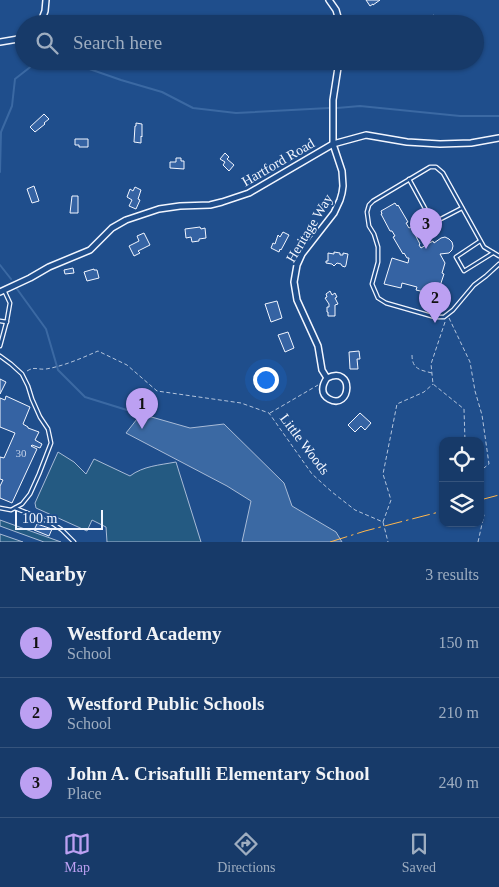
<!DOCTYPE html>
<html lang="en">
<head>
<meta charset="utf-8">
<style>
	:root { --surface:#173a69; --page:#244571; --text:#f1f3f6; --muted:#9eadc0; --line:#36547d; --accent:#bca0f2 }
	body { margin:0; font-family:"Times New Roman",serif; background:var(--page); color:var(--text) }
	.controls { position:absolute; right:15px; bottom:15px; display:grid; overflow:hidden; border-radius:10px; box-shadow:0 1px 4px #0004 }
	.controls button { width:45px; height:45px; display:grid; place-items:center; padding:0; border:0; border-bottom:1px solid var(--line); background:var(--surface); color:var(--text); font:25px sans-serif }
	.scale { position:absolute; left:15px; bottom:12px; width:88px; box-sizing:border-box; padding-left:5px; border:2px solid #f2f6ff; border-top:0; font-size:14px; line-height:18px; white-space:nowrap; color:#f2f6ff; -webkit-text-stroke:4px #1f4e8c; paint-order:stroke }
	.you { position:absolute; left:265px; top:379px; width:18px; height:18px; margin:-12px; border:4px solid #fff; border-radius:50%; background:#1a73e8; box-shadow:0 0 0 8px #1a73e833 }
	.badge { display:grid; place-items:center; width:32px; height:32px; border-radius:50%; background:var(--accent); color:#111; font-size:16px; font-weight:700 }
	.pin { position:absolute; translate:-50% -41px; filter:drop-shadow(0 1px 2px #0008) }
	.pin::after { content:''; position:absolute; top:26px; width:18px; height:15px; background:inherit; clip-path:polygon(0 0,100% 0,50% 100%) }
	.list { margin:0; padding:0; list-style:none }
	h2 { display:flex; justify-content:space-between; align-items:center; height:65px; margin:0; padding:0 20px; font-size:21px }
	h2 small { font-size:16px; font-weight:400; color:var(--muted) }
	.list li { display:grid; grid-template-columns:32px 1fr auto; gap:15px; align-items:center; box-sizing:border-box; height:70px; padding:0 20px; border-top:1px solid var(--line) }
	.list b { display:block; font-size:19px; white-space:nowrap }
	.list p { margin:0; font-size:16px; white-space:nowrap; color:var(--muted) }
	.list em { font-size:16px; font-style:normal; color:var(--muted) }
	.icon { flex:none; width:28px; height:28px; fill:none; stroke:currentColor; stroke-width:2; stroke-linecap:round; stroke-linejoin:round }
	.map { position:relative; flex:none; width:499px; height:542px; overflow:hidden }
	.search { position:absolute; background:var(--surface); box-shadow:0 1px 4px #0004; left:15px; right:15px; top:15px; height:55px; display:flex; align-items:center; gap:12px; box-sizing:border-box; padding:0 18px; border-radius:28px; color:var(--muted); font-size:19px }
	.sheet { height:275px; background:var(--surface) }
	nav { display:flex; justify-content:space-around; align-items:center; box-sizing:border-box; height:70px; border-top:1px solid var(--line); background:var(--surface); font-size:14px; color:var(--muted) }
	nav a { display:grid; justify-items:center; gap:2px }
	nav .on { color:var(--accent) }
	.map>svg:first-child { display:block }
	.green { fill:#245a82; stroke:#a8bbd7 }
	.water { fill:#3b69a3; stroke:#a8bbd7 }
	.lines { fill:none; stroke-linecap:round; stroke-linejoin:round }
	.stream { stroke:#3b69a3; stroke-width:2 }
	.building { fill:#3563a3; stroke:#f2f6ff }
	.lane-casing { stroke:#f2f6ff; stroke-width:5 }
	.street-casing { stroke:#f2f6ff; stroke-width:8 }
	.path { stroke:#b3c4dc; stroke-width:1; stroke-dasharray:4 2.5; stroke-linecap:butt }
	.lane { stroke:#1f4e8c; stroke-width:2.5 }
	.street { stroke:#1f4e8c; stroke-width:5 }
	.power { stroke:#ffb74d; stroke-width:1; stroke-dasharray:18 4 2.5 4; stroke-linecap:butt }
	.labels { text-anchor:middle; stroke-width:4; stroke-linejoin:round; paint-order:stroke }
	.number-label { font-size:11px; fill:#c3d1e8 }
	.street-label { font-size:14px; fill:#f2f6ff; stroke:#1f4e8c }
</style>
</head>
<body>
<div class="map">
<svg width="499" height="542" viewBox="0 0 499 542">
	<rect width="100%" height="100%" fill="#1f4e8c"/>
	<!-- green -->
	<g class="green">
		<path d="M 58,452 L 74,462 L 86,474 L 94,459 L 130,476 C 143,466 160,465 176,462 L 201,542 L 107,542 L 106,527 L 92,520 L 87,531 L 36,508 L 35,503 Z"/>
		<path d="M 0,520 L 61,542 L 44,542 L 0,526 Z"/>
		<path d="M 0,534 L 23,542 L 0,542 Z"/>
	</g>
	<!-- water -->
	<path class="water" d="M 141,414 L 190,428 L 224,424 L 284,483 L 292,506 L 336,532 L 342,542 L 242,542 L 251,501 L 227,486 L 126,433 Z"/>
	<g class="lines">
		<!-- stream -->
		<g class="stream">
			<path d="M 42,61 L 78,65 L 121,80 L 162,92 L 193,108 L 236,113 L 329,108"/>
			<path d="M 337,108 L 360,106 L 460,116 L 499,116"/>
			<path d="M 0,172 L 1,132 L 12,106 L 15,79 L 38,61"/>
			<path d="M 0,265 L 11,279"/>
			<path d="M 17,289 L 46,329 L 58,370 L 85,397 L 143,415"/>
		</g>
	</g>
	<!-- building -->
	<g class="building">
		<path d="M 366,0 L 380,0 L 373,5 L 373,4 L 370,6 Z"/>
		<path d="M 433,15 L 436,17 L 437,16 L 445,20 L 444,22 L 448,24 L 436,24 L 430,20 Z"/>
		<path d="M 44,114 L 49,119 L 44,123 L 45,124 L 35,132 L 30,127 Z"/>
		<path d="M 136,123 L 142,124 L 142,137 L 141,136 L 141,143 L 134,142 L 135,126 L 136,126 Z"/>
		<path d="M 75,139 L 88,139 L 88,147 L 79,147 L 79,145 L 75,145 Z"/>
		<path d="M 225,153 L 229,157 L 227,159 L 234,165 L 229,171 L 223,165 L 225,162 L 220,159 Z"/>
		<path d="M 176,158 L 181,158 L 181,161 L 184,161 L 184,169 L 170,168 L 170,162 L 176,162 Z"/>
		<path d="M 34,186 L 39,201 L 32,203 L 27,189 Z"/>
		<path d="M 135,187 L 141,190 L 138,199 L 140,200 L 136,209 L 129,206 L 132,200 L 127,197 L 130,189 L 133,191 Z"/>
		<path d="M 72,196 L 78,196 L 78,213 L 70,213 Z"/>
		<path d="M 395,203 L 397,206 L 398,205 L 408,222 L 406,223 L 409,228 L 411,227 L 420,244 L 419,245 L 421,248 L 433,241 L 434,243 L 441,238 L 445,237 L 449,239 L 452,242 L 453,246 L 452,250 L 449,253 L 440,254 L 445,263 L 442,273 L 444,274 L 437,295 L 416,290 L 417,287 L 402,283 L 401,288 L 384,284 L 392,258 L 408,263 L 409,258 L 407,258 L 404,253 L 403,254 L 393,237 L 395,236 L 392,231 L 390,231 L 381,214 L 382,214 L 381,211 Z"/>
		<path d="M 200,227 L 201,229 L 205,228 L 206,238 L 199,239 L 199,241 L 192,242 L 191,237 L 186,238 L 185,229 Z"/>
		<path d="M 283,232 L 289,235 L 281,250 L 280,249 L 279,252 L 271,248 L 273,243 L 275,244 L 278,235 L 280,237 Z"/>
		<path d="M 144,233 L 150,245 L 138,251 L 140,253 L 134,256 L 129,246 L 139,241 L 137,236 Z"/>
		<path d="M 334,252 L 340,253 L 340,255 L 343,255 L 343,253 L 348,254 L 346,265 L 345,267 L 342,266 L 341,264 L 337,263 L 334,266 L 332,264 L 326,263 L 326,261 L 328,261 L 328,253 L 334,254 Z"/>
		<path d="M 73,268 L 74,273 L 65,274 L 64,270 Z"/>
		<path d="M 94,269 L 94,270 L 97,270 L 99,278 L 87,281 L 84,272 Z"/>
		<path d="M 330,291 L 332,295 L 335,293 L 337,297 L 335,298 L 338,304 L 335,305 L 335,316 L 328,316 L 328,312 L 327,312 L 327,307 L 329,307 L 329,304 L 325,298 L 327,297 L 326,294 Z"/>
		<path d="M 277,301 L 282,318 L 271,322 L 265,304 Z"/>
		<path d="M 288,332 L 294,348 L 285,352 L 278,335 Z"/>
		<path d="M 359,351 L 360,359 L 357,359 L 358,369 L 350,369 L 349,352 Z"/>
		<path d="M 0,379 L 6,382 L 0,394 Z"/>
		<path d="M 6,396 L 30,407 L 23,424 L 28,427 L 28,428 L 39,432 L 35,440 L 42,444 L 40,448 L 32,445 L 31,446 L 37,449 L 12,503 L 0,498 L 0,486 L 3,480 L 0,479 L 0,457 L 4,458 L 15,433 L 0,427 L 0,398 L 5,400 Z"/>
		<path d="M 360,413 L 371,423 L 365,430 L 361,426 L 355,432 L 348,425 Z"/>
		<path d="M 37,524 L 52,529 L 49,536 L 34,530 Z"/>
	</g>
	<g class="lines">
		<!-- lane casing -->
		<g class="lane-casing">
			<g id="lane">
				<path d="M 409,179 L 433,223 L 462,208"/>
				<path d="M 480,241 L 456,257 L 464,271 L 493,253"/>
				<path d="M 499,256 L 484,247 L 443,173 L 436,167 L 430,167 L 373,201 L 369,205 L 367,212 L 369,226 L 374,234 L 378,247 L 378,262 L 372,284 L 378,298 L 386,303 L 435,317 L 444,317 L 453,310 L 474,285 L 486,276 L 499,264"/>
				<path d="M 0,321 L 7,322"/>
				<path d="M 0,346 L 7,320 L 10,303 L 4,290"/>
				<path d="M 0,356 L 11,364 L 22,374 L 28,386 L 32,399 L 40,417 L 48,429 L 51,443 L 39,474 L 30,494 L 22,504 L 11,510 L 0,508"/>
				<path d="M 15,508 L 52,523 L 62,530 L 74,542"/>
			</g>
		</g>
		<!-- street casing -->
		<g class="street-casing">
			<g id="street">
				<path d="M 329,0 L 336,10 L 340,24"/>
				<path d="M 40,24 L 45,11 L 46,0"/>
				<path d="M 0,42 L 24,38"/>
				<path d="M 0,292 L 30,278 L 49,267 L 90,250 L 112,228 L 126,220 L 159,209 L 180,206 L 210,205 L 222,202 L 249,193 L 333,144 L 366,135 L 407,142 L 440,144 L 471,143 L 499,138"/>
				<path d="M 327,378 C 355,365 351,411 329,399 C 320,394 322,385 327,378 L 322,370 L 318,346 L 297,300 L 294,282 L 297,265 L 302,254 L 334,213 L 340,200 L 342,193 L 343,186 L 342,171 L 333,144 L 333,100 L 339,61"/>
			</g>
		</g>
		<!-- path -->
		<g class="path">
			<path d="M 449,318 L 470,362 L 475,391 L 482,415 L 489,464 L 480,471"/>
			<path d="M 445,322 L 431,364 L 433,384 L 464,409 L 465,441"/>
			<path d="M 412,355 C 412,369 420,370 432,373"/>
			<path d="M 27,371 C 35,366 37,370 46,369 C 64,366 82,358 98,351 L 127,365 L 157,391 L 241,403 L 269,413 L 312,474 L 332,492 L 355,510 L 383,522 L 388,542"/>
			<path d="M 270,413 L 318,385"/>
			<path d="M 383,522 L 391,500 L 383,474 L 397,404 L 424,392 L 433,384"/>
			<path d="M 478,542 L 484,515 L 480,510"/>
		</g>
		<!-- lane -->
		<use href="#lane" class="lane"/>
		<!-- street -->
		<use href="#street" class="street"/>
		<!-- power -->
		<g class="power">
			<path d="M 480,500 L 499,495"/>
			<path d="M 330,542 L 365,531 L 443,511"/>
		</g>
	</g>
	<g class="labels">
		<!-- number labels -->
		<g class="number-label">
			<text x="21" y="457">30</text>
		</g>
		<!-- street labels -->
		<g class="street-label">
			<text transform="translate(278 162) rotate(-30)" y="5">Hartford Road</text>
			<text transform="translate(309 228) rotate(-59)" y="5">Heritage Way</text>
			<text transform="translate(305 444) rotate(53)" y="5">Little Woods</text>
		</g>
	</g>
</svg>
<div class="controls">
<button><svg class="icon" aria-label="locate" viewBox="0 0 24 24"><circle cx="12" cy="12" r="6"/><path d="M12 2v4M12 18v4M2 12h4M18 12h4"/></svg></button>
<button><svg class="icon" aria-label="layers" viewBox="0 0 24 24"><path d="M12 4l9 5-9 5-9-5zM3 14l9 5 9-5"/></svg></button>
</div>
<div class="scale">100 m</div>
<div class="you"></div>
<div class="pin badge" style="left:142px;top:429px">1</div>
<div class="pin badge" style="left:435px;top:323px">2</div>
<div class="pin badge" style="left:426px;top:249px">3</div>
<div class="search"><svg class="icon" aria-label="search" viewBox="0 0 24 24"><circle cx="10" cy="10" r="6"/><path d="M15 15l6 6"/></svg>Search here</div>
</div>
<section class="sheet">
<h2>Nearby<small>3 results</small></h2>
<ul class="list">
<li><span class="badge">1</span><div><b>Westford Academy</b><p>School</p></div><em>150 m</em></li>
<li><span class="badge">2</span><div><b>Westford Public Schools</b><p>School</p></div><em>210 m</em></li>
<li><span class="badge">3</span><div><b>John A. Crisafulli Elementary School</b><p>Place</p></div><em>240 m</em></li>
</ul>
</section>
<nav>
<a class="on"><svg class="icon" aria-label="map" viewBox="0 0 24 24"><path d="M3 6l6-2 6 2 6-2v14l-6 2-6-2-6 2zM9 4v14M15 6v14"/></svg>Map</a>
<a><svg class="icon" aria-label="directions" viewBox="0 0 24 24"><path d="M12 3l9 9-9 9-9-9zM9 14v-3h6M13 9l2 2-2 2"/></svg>Directions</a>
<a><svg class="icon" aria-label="saved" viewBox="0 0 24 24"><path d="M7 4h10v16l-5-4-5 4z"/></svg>Saved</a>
</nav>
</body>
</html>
